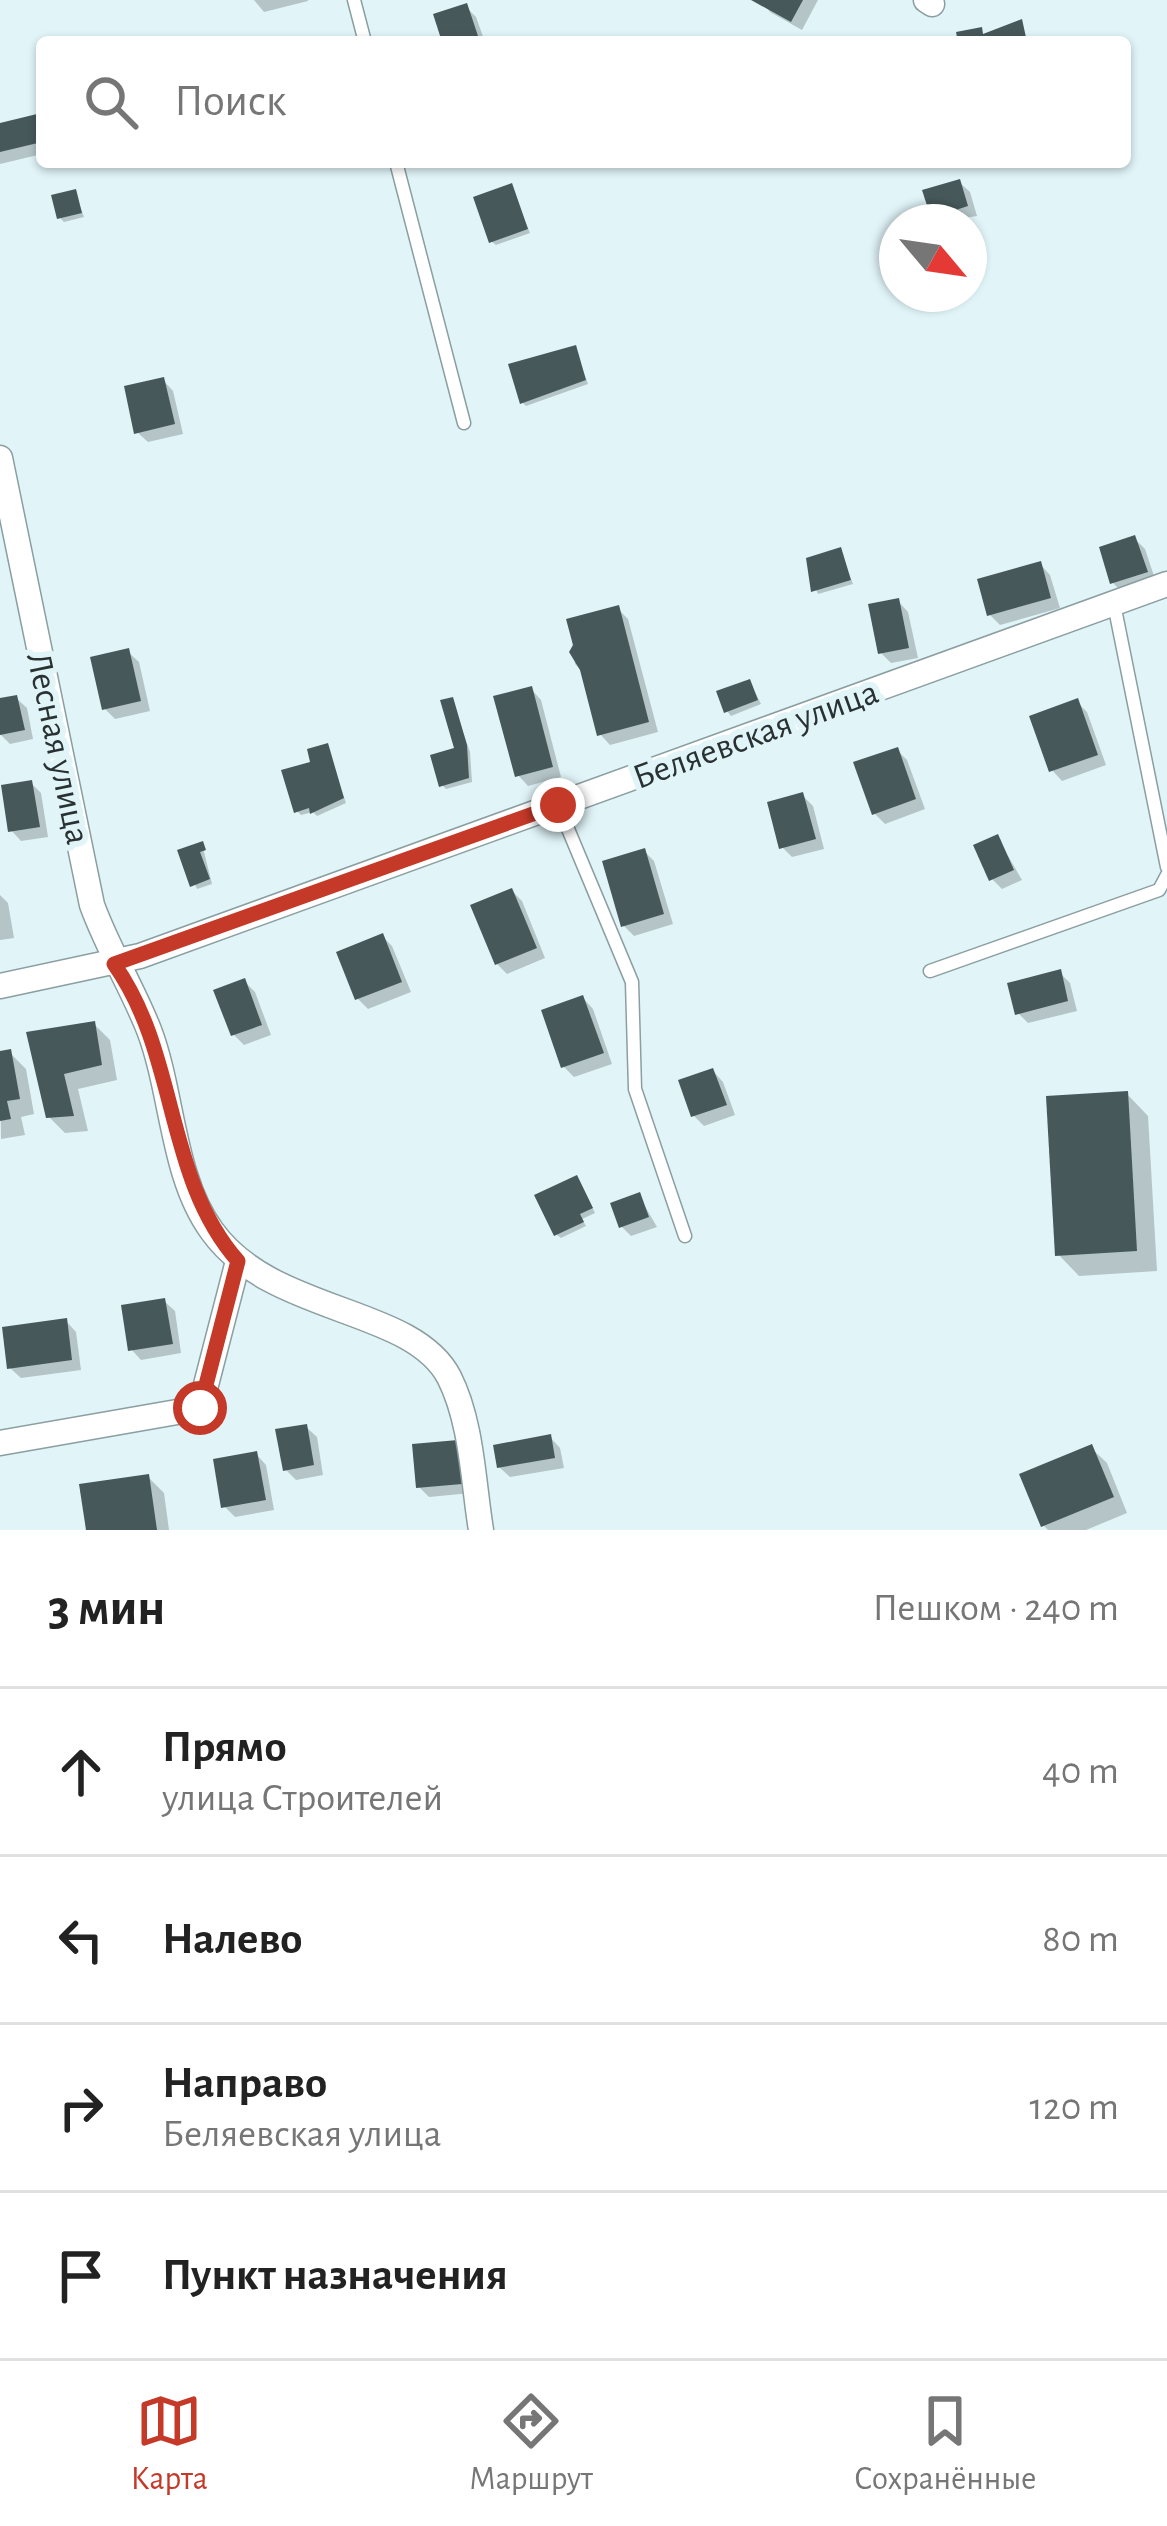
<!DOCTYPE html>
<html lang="ru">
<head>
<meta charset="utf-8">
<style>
	:root { --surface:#fff; --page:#f6f6f6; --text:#222; --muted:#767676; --line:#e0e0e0; --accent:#c53928 }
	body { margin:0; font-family:"Alegreya Sans",sans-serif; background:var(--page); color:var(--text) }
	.compass { position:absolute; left:879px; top:204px; width:108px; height:108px; border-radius:50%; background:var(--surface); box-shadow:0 3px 9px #0004; rotate:119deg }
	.stop { position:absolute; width:36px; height:36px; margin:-27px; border:9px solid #c53928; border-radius:50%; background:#fff }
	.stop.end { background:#c53928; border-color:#fff; box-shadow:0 3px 12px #0008 }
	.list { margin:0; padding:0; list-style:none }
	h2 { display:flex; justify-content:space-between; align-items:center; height:156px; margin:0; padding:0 48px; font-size:51px }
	h2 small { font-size:39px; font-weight:400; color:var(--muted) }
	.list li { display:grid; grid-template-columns:78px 1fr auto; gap:36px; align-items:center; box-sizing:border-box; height:168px; padding:0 48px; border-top:3px solid var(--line) }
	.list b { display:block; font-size:45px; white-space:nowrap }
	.list p { margin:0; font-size:39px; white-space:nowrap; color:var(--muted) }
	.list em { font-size:39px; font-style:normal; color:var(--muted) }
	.icon { flex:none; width:66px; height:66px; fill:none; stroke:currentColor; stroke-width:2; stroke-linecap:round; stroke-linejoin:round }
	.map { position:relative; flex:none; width:1167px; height:1530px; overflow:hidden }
	.search { position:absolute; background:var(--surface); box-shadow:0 3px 9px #0004; left:36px; right:36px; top:36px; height:132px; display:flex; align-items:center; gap:30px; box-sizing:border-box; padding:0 42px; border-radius:12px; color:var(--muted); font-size:45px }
	.sheet { height:828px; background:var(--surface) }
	nav { display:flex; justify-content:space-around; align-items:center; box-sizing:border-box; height:168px; border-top:3px solid var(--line); background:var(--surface); font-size:33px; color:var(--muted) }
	nav a { display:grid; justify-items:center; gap:6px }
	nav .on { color:var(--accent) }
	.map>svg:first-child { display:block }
	.shadow { fill:#0003 }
	.building { fill:#47585b }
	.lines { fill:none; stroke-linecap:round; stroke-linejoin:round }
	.lane-casing { stroke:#8b9ea1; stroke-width:15 }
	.street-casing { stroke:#8b9ea1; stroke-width:27 }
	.lane { stroke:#fff; stroke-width:12 }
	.street { stroke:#fff; stroke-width:24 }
	.route { stroke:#c53928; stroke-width:15 }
	.labels { text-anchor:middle; stroke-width:12; stroke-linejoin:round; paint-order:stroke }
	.street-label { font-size:36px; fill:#293132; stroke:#e1f5f9 }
</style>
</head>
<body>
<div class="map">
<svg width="1167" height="1530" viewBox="0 0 1167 1530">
	<rect width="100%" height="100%" fill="#e1f5f9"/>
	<!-- shadow -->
	<g class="shadow">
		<path d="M 254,0 L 308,0 L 308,1 L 264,12 Z"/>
		<path d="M 761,0 L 818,0 L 802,30 L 770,12 Z"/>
		<path d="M 466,7 L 476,17 L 485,42 L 445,42 L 436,16 Z"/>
		<path d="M 36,118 L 42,124 L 42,154 L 0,164 L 0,126 Z"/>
		<path d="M 959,182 L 970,192 L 977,216 L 939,222 L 933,216 Z"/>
		<path d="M 511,186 L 530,233 L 496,245 L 491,241 Z"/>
		<path d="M 75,193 L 84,217 L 64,222 L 59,217 Z"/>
		<path d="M 575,348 L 588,384 L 526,406 L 522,402 Z"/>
		<path d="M 163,380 L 173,391 L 183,434 L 148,442 L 137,432 Z"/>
		<path d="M 1135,539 L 1145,549 L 1156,582 L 1123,593 L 1113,583 Z"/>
		<path d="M 840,551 L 853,584 L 818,594 L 808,570 Z"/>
		<path d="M 1040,564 L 1050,575 L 1060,608 L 1000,625 L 990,615 Z"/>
		<path d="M 898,601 L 908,612 L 918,658 L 891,663 L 881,653 Z"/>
		<path d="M 618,609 L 628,619 L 658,732 L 610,745 L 600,734 L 584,673 L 575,664 L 570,621 Z"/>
		<path d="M 128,652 L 139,662 L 150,711 L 115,719 L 105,709 Z"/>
		<path d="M 750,682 L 761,704 L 731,716 L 727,711 Z"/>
		<path d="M 531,689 L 541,700 L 561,777 L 528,786 L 518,775 Z"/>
		<path d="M 16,698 L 27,708 L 33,739 L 10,744 L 0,734 L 0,701 Z"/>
		<path d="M 452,700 L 470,752 L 472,782 L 446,789 L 442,785 L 458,750 Z"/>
		<path d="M 1077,702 L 1087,712 L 1106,765 L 1062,781 L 1052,770 Z"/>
		<path d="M 327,747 L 346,803 L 317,816 L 313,812 L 301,815 L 297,811 L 314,764 Z"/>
		<path d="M 897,750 L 907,760 L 925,809 L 885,824 L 874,813 Z"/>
		<path d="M 31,783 L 41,793 L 48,837 L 21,841 L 11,830 Z"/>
		<path d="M 802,795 L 813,806 L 824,849 L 792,857 L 782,847 Z"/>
		<path d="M 997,837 L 1022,880 L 1002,889 L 992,879 Z"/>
		<path d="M 202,844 L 212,884 L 197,889 L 181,852 Z"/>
		<path d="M 644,851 L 654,861 L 673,924 L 634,936 L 624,926 Z"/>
		<path d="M 512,891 L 522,901 L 545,958 L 507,974 L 497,964 Z"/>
		<path d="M 0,895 L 8,903 L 14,938 L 0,940 Z"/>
		<path d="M 382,936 L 392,946 L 411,992 L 368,1009 L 358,999 Z"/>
		<path d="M 1060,973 L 1070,983 L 1077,1011 L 1028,1023 L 1018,1013 Z"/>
		<path d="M 244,981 L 255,992 L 271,1035 L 244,1045 L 234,1035 Z"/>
		<path d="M 583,998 L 593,1009 L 612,1064 L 574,1077 L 564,1067 Z"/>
		<path d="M 94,1024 L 110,1040 L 117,1080 L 78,1089 L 88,1131 L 65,1133 L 49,1117 L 30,1034 Z"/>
		<path d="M 10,1053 L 26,1069 L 34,1114 L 21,1117 L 25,1135 L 1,1139 L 0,1054 Z"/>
		<path d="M 713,1071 L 723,1082 L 735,1115 L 704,1126 L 694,1116 Z"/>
		<path d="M 1127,1094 L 1148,1116 L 1157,1271 L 1079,1276 L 1058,1254 Z"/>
		<path d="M 580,1182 L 595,1213 L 582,1219 L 586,1226 L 561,1238 L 556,1234 Z"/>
		<path d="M 639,1196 L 657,1227 L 631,1236 L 621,1226 Z"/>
		<path d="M 164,1301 L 175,1311 L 181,1353 L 141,1360 L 131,1349 Z"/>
		<path d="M 66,1321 L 76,1332 L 81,1370 L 21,1378 L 10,1368 Z"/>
		<path d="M 306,1427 L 317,1437 L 323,1475 L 296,1480 L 286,1470 Z"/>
		<path d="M 550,1437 L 560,1448 L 564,1468 L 510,1477 L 499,1467 Z"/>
		<path d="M 456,1443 L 471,1493 L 429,1497 L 419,1487 Z"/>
		<path d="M 1091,1448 L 1107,1463 L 1127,1513 L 1086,1530 L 1048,1530 L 1043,1525 Z"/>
		<path d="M 256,1454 L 266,1465 L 274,1510 L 235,1517 L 224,1506 Z"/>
		<path d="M 148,1477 L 164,1493 L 169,1530 L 89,1530 Z"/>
	</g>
	<!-- building -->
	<g class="building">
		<path d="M 751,0 L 803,0 L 791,22 Z"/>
		<path d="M 467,3 L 478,36 L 442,42 L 433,14 Z"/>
		<path d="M 1022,19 L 1027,42 L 958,42 L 956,32 L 982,27 L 983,34 Z"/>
		<path d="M 37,114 L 42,142 L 0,152 L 0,123 Z"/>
		<path d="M 960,179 L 968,206 L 931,218 L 922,190 Z"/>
		<path d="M 512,183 L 528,229 L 489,243 L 473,197 Z"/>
		<path d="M 76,189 L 82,213 L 57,219 L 51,195 Z"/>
		<path d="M 576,345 L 586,380 L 520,404 L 508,364 Z"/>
		<path d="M 164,377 L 175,424 L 134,434 L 124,386 Z"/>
		<path d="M 1135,535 L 1148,572 L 1110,584 L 1099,547 Z"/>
		<path d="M 841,547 L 851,580 L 811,592 L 806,558 Z"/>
		<path d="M 1041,561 L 1051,598 L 987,616 L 977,579 Z"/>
		<path d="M 899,598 L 909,648 L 878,654 L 868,604 Z"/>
		<path d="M 619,605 L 649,722 L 597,736 L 580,670 L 569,652 L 573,645 L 566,619 Z"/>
		<path d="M 129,648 L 141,701 L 102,710 L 90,657 Z"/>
		<path d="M 750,679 L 758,700 L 724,713 L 716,691 Z"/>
		<path d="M 532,686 L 553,767 L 515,777 L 493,696 Z"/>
		<path d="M 17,695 L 25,730 L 0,735 L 0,698 Z"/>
		<path d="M 453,697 L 467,745 L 469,778 L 439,787 L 430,755 L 454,748 L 440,700 Z"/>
		<path d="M 1078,698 L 1098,755 L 1049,772 L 1029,716 Z"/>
		<path d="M 328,743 L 344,798 L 310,814 L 309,808 L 294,813 L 281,770 L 310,762 L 307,749 Z"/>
		<path d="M 898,747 L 916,799 L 872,815 L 853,762 Z"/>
		<path d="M 32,780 L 40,827 L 8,832 L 1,785 Z"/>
		<path d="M 803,792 L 816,839 L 779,849 L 767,802 Z"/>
		<path d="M 998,834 L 1014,870 L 989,881 L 973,845 Z"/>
		<path d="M 203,841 L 206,850 L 200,852 L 210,879 L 190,887 L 177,850 Z"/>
		<path d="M 645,848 L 664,914 L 621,927 L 602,861 Z"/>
		<path d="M 512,888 L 537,948 L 495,965 L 470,905 Z"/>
		<path d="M 383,933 L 402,982 L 355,1000 L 336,952 Z"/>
		<path d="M 1061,969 L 1068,1001 L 1015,1015 L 1007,983 Z"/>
		<path d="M 245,978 L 262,1025 L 231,1036 L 213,990 Z"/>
		<path d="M 583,995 L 604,1053 L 561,1068 L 541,1010 Z"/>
		<path d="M 95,1021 L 102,1065 L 64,1074 L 74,1116 L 46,1118 L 26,1032 Z"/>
		<path d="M 11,1049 L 20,1099 L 7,1101 L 11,1119 L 0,1121 L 0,1051 Z"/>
		<path d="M 713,1068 L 727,1105 L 691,1117 L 678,1080 Z"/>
		<path d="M 1128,1091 L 1137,1251 L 1055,1256 L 1046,1096 Z"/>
		<path d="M 577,1175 L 593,1208 L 580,1214 L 584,1222 L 554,1236 L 534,1195 Z"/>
		<path d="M 640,1192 L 649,1217 L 619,1228 L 610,1203 Z"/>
		<path d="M 165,1298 L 173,1344 L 128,1351 L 121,1305 Z"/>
		<path d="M 67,1318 L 72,1360 L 7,1369 L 2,1327 Z"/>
		<path d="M 307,1424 L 314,1465 L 283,1471 L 275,1429 Z"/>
		<path d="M 551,1434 L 555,1458 L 497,1468 L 493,1445 Z"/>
		<path d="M 458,1440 L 462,1484 L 416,1488 L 412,1444 Z"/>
		<path d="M 1092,1444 L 1114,1497 L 1041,1527 L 1019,1474 Z"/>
		<path d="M 257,1451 L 266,1500 L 221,1508 L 213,1459 Z"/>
		<path d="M 149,1474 L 157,1530 L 86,1530 L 79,1484 Z"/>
	</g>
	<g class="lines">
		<!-- lane casing -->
		<g class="lane-casing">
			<g id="lane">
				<path d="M 354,0 L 365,42"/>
				<path d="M 396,162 L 464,423"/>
				<path d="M 1114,604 L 1167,867"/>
				<path d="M 558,805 L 632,982 L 635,1089 L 685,1236"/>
				<path d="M 930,971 L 1159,890 L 1167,875"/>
			</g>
		</g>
		<!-- street casing -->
		<g class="street-casing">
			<g id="street">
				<path d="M 926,0 L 932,4"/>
				<path d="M 0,458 L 92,905 C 108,949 132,987 149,1030 C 173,1093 172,1177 212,1231 C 272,1315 412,1306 449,1377 C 472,1422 473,1481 481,1530"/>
				<path d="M 0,986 L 140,956 L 1167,584"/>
				<path d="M 0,1443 L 200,1408 L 238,1261"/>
			</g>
		</g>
		<!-- lane -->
		<use href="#lane" class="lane"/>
		<!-- street -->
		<use href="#street" class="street"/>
	</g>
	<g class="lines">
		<!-- route -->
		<path class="route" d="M 200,1408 L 238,1261 C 164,1177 179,1055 114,964 L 558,805"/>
	</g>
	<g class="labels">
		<!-- street labels -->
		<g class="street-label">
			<text transform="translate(755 733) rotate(-20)" y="13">Беляевская улица</text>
			<text transform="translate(60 748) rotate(78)" y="13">Лесная улица</text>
		</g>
	</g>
</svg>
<svg class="compass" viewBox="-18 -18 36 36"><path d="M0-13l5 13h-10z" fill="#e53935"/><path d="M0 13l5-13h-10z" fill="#767676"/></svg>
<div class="stop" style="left:200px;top:1408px"></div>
<div class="stop end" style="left:558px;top:805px"></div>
<div class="search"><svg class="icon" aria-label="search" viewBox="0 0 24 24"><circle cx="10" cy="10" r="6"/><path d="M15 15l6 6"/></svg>Поиск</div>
</div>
<section class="sheet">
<h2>3 мин<small>Пешком · 240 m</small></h2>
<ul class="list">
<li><svg class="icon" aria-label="ahead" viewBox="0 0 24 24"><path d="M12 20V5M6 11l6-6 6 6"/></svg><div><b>Прямо</b><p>улица Строителей</p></div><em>40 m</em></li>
<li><svg class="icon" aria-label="left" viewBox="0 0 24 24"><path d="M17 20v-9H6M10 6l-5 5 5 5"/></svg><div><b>Налево</b></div><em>80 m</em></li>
<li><svg class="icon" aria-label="right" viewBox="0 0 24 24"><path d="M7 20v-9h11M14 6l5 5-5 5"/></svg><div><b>Направо</b><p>Беляевская улица</p></div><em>120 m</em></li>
<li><svg class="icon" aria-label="arrive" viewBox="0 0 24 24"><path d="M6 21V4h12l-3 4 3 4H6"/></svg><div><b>Пункт назначения</b></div></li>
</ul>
</section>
<nav>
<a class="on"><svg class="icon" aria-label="map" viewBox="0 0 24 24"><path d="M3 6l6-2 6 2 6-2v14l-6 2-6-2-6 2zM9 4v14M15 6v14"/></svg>Карта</a>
<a><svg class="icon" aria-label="directions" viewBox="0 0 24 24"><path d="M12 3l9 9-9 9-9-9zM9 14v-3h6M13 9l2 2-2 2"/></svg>Маршрут</a>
<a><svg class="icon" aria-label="saved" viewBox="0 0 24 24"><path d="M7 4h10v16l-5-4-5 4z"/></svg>Сохранённые</a>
</nav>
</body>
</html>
